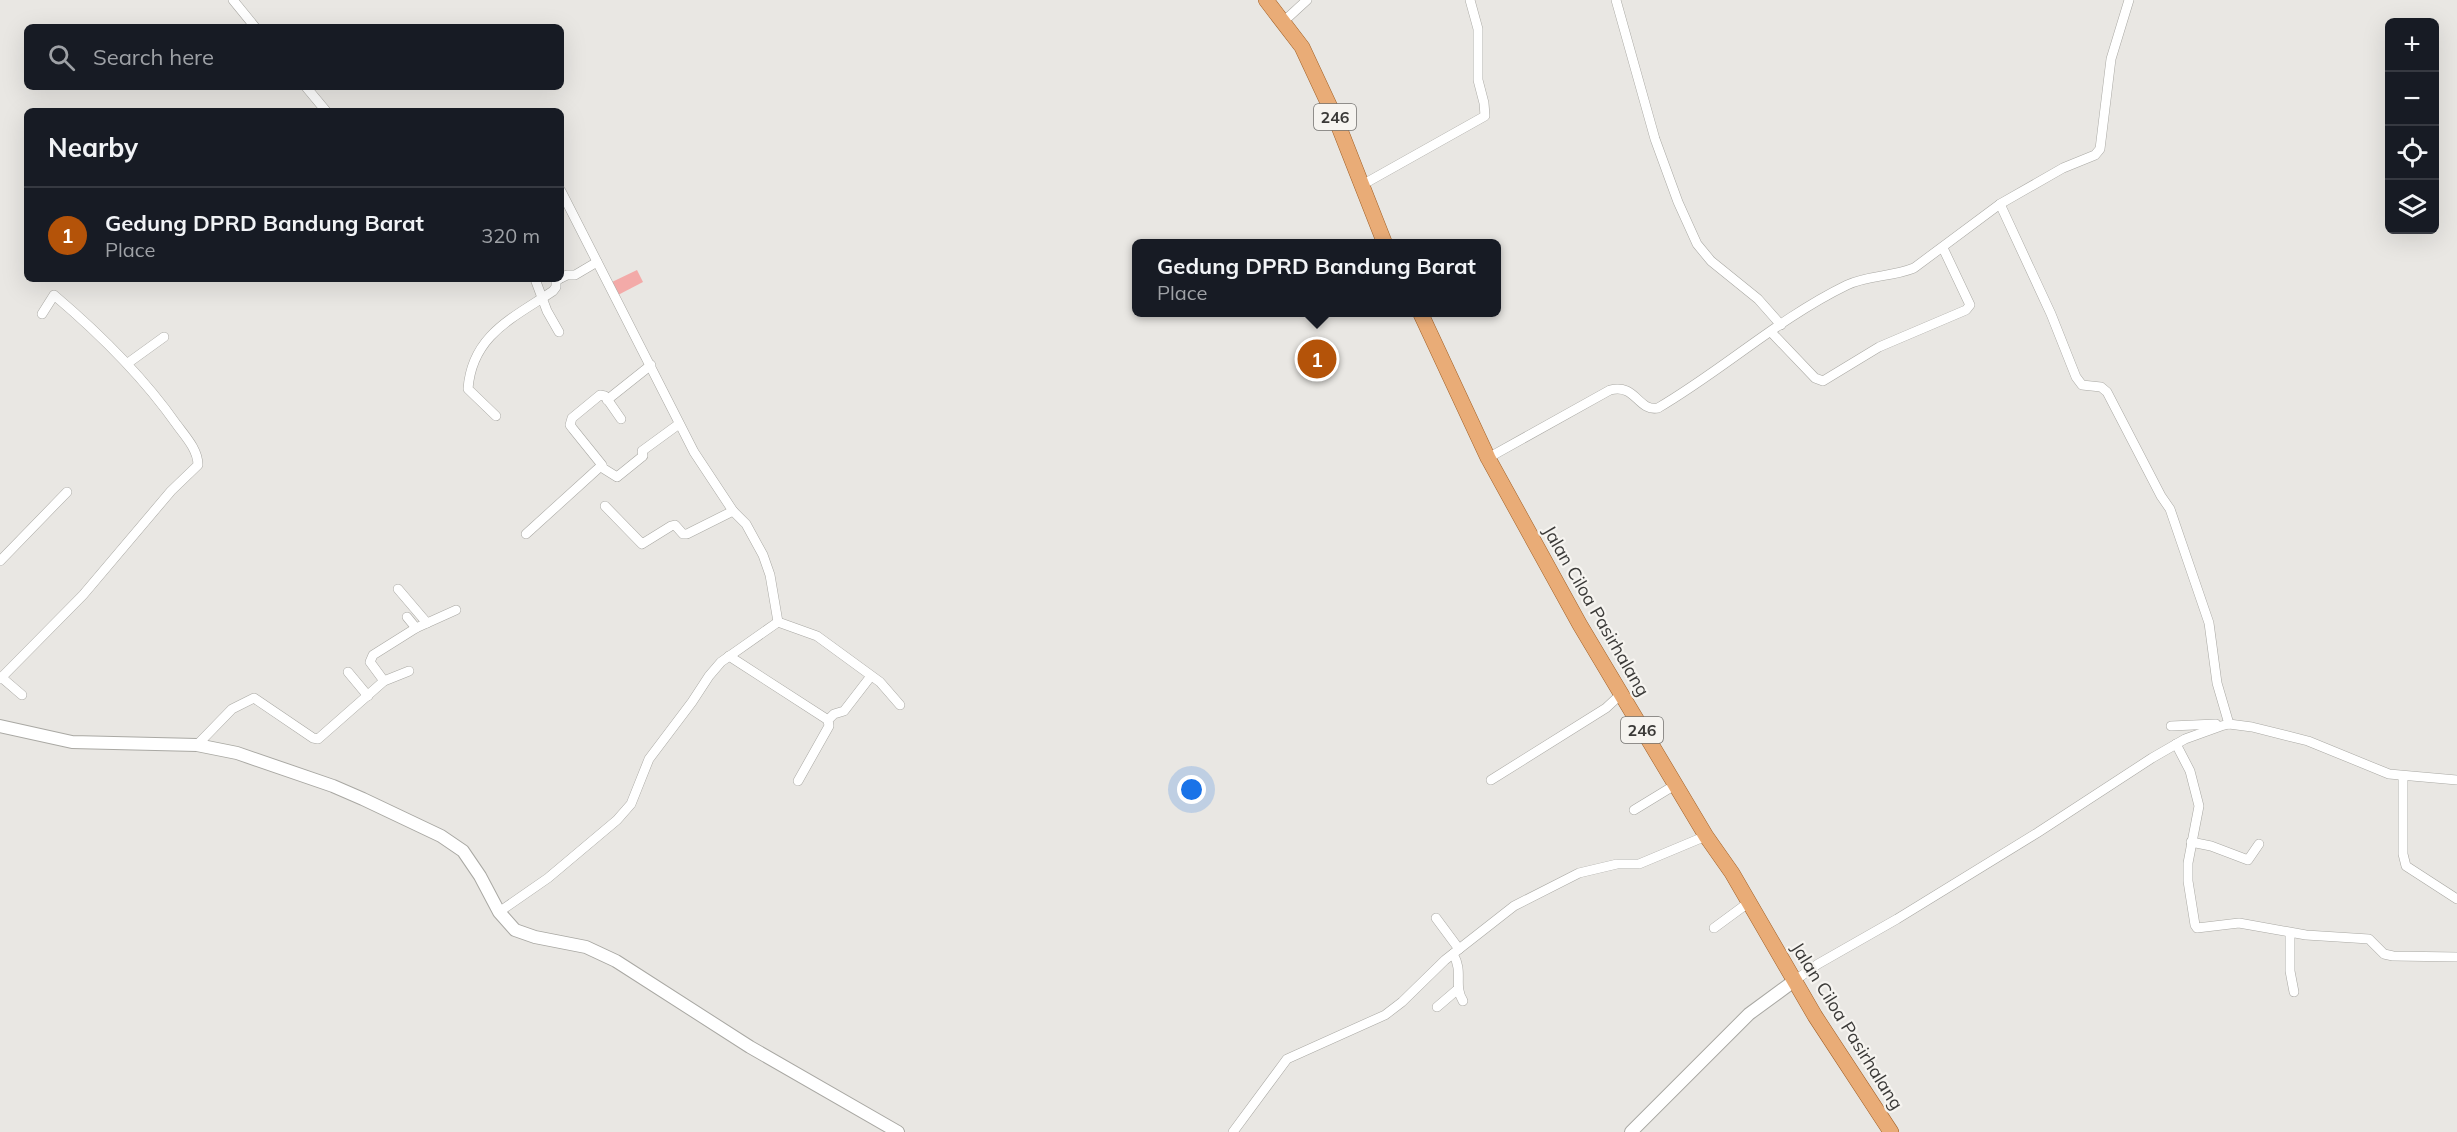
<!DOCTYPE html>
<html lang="en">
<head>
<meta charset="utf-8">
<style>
	:root { --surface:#171b24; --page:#242831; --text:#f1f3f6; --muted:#9ea1a6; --line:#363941; --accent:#b45309 }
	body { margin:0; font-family:Mulish,sans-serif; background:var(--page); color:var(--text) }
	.controls { position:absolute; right:18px; top:18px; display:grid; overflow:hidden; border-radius:9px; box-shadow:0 6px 24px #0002 }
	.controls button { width:54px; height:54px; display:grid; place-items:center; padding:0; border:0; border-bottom:2px solid var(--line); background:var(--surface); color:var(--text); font:30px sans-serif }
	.you { position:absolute; left:1192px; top:790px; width:21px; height:21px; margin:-15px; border:4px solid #fff; border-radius:50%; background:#1a73e8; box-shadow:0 0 0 9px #1a73e833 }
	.badge { display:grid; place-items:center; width:39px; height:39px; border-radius:50%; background:var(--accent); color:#fff; font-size:20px; font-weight:700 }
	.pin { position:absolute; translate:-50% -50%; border:3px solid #fff; box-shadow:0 2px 6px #0006 }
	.popup { position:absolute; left:1132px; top:239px; width:369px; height:78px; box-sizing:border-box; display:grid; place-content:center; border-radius:9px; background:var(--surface); filter:drop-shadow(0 2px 4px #0005); font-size:20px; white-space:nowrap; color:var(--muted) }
	.popup b { font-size:22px; color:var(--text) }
	.popup::after { content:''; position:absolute; left:50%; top:100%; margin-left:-12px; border:12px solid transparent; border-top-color:var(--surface) }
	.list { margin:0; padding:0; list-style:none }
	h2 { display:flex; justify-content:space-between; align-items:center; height:78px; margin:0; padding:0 24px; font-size:26px }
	h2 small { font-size:20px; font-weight:400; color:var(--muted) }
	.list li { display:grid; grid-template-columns:39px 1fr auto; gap:18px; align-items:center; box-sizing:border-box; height:96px; padding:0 24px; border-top:2px solid var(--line) }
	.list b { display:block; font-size:22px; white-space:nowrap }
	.list p { margin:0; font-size:20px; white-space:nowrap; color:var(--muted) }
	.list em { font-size:20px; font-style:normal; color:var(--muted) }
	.icon { flex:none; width:33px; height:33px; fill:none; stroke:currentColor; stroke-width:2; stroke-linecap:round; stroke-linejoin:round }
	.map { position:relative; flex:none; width:2457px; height:1132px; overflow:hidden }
	.search { position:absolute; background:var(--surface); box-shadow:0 6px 24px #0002; left:24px; top:24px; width:540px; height:66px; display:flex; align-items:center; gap:15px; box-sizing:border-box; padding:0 21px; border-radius:9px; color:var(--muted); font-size:22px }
	.panel { position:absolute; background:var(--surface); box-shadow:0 6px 24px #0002; left:24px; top:108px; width:540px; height:174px; border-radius:9px }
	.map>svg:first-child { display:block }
	.green { fill:#f3aaa8 }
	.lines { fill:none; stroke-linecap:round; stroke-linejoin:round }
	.minor-casing { stroke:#a9a8a3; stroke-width:10 }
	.tertiary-casing { stroke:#a9a8a3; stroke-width:14 }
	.primary-casing { stroke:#a26026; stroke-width:16 }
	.minor { stroke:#fff; stroke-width:9 }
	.tertiary { stroke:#fff; stroke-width:12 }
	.primary { stroke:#e9ac77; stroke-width:15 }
	.labels { text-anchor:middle; stroke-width:4.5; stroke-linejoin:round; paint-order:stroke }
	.shield { fill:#f6f4f0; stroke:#73726f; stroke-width:1.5 }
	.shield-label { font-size:16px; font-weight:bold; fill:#3b3a38 }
	.street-label { font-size:18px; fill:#3b3a38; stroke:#f6f4f0 }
</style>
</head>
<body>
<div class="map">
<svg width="2457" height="1132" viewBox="0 0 2457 1132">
	<rect width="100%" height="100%" fill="#e9e7e3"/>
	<!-- green -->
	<path class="green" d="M 637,270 L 643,282 L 618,295 L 612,282 Z"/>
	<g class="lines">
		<!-- minor casing -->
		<g class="minor-casing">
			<g id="minor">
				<path d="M 233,0 L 255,27"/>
				<path d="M 1616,0 L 1655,139 L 1678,202 L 1697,244 L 1711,261 L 1758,299 L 1781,325"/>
				<path d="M 1283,22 L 1307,0"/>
				<path d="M 306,87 L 326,111"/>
				<path d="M 1362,185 L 1485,116 L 1484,103 L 1478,80 L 1478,29 L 1470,0"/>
				<path d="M 561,191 L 694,452 L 733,511 L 746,524 L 763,555 L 770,575 L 778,622"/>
				<path d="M 2000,204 L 2051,314 L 2076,377 L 2082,385 L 2101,387 L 2107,392 L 2161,496 L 2170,509 L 2209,623 L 2217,683 L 2229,724"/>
				<path d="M 561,278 L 567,275 L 575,275 L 597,262"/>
				<path d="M 535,279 L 547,311 L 559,332"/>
				<path d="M 1771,332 L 1815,378 L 1823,381 L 1879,347 L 1966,310 L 1970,305 L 1943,248"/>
				<path d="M 128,363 L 164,337"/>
				<path d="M 607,400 L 651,365"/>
				<path d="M 496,416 L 468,389 C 472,335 513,318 553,291 L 556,287 L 556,281 L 559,279"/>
				<path d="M 1488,458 L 1610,390 C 1636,383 1638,412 1658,408 C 1723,370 1779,318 1847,285 C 1868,275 1892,277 1914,268 L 2000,204 L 2063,168 L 2095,155 L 2100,149 L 2111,59 L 2129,0"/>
				<path d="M 601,467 L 617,477 L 643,456 L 642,451 L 679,424"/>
				<path d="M 605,506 L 642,544 L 671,526 L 675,525 L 683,534 L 687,534 L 733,511"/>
				<path d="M 526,534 L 602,465 L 573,429 L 570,425 L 572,418 L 600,395 L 605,396 L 621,419"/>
				<path d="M 0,561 L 67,492"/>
				<path d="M 398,589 L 427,623"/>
				<path d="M 407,617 L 416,628"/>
				<path d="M 778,622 L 817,636 L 880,682 L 900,705"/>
				<path d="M 729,656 L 828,720"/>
				<path d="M 348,672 L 368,696"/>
				<path d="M 1,677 L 22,695"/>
				<path d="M 0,679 L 83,595 L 171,491 L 198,465 C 198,450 186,437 177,425 C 142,375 100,334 54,295 L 42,314"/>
				<path d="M 384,681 L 370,662 L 373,655 L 416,628 L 456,610"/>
				<path d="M 2171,726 L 2216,724"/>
				<path d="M 2176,744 L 2190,771 L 2199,806 L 2188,863 L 2188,881 L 2195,925 L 2197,928 L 2239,923 L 2306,935 L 2369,939 L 2384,954 L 2393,956 L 2457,957"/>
				<path d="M 197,745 L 232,709 L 254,698 L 313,738 L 318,739 L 384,681 L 409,671"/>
				<path d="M 2403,776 L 2403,854 L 2406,866 L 2457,899"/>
				<path d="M 1491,780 L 1606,708 L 1620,695"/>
				<path d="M 798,781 L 829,726 L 828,720 L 834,714 L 844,711 L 871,676"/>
				<path d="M 1634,810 L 1675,785"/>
				<path d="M 2191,842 L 2211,846 L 2248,860 L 2259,844"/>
				<path d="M 499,912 L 548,878 L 617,820 L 631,804 L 649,759 L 692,702 L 709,676 L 721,662 L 778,622"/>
				<path d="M 1436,918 L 1459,949"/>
				<path d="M 1714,928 L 1748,903"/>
				<path d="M 2290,933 L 2290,971 L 2294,992"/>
				<path d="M 1453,954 C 1464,972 1453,985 1463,1001"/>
				<path d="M 1794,981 L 1818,964 L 1897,919 L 2037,833 L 2152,758 L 2185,739 L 2221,726 L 2229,724 L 2252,727 L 2308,741 L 2389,774 L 2457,780"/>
				<path d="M 1437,1007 L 1458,989"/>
				<path d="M 1233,1132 L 1287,1059 L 1385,1015 L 1402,1002 L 1445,960 L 1514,906 L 1579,873 L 1617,864 L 1639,864 L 1706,836"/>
			</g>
		</g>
		<!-- tertiary casing -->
		<g class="tertiary-casing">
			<g id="tertiary">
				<path d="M 0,726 L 72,742 L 197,745 L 237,753 L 333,786 L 363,799 L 441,836 L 463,851 L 480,876 L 499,912 L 515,930 L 535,937 L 586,947 L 616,961 L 750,1047 L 898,1132"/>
				<path d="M 1631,1132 L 1749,1014 L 1794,981"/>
			</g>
		</g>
		<!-- primary casing -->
		<g class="primary-casing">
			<g id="primary">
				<path d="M 1266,0 L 1302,47 L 1337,122 L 1385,244"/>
				<path d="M 1420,312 L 1488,458 L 1580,625 L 1706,836 L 1732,873 L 1815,1016 L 1891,1132"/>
			</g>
		</g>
		<!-- minor -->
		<use href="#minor" class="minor"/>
		<!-- tertiary -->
		<use href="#tertiary" class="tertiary"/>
		<!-- primary -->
		<use href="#primary" class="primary"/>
	</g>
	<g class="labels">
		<!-- shield labels -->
		<g class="shield">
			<rect x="1314" y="104" width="42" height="26" rx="4.5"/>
			<rect x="1621" y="717" width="42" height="26" rx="4.5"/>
		</g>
		<g class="shield-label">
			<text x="1335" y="123">246</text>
			<text x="1642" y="736">246</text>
		</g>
		<!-- street labels -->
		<g class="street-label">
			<text transform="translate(1596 611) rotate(60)" y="6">Jalan Ciloa Pasirhalang</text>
			<text transform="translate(1847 1026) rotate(58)" y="6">Jalan Ciloa Pasirhalang</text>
		</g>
	</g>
</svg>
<div class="controls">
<button>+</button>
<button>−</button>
<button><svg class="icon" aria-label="locate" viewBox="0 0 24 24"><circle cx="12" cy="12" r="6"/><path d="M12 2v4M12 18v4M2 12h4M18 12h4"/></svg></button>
<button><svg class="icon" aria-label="layers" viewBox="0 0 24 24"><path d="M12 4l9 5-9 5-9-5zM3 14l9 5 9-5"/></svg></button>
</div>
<div class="you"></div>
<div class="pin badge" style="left:1317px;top:359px">1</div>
<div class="popup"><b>Gedung DPRD Bandung Barat</b>Place</div>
<div class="search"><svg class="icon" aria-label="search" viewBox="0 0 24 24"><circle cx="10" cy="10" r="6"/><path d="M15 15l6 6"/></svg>Search here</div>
<section class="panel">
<h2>Nearby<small></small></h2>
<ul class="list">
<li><span class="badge">1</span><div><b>Gedung DPRD Bandung Barat</b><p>Place</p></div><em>320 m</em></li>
</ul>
</section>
</div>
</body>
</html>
